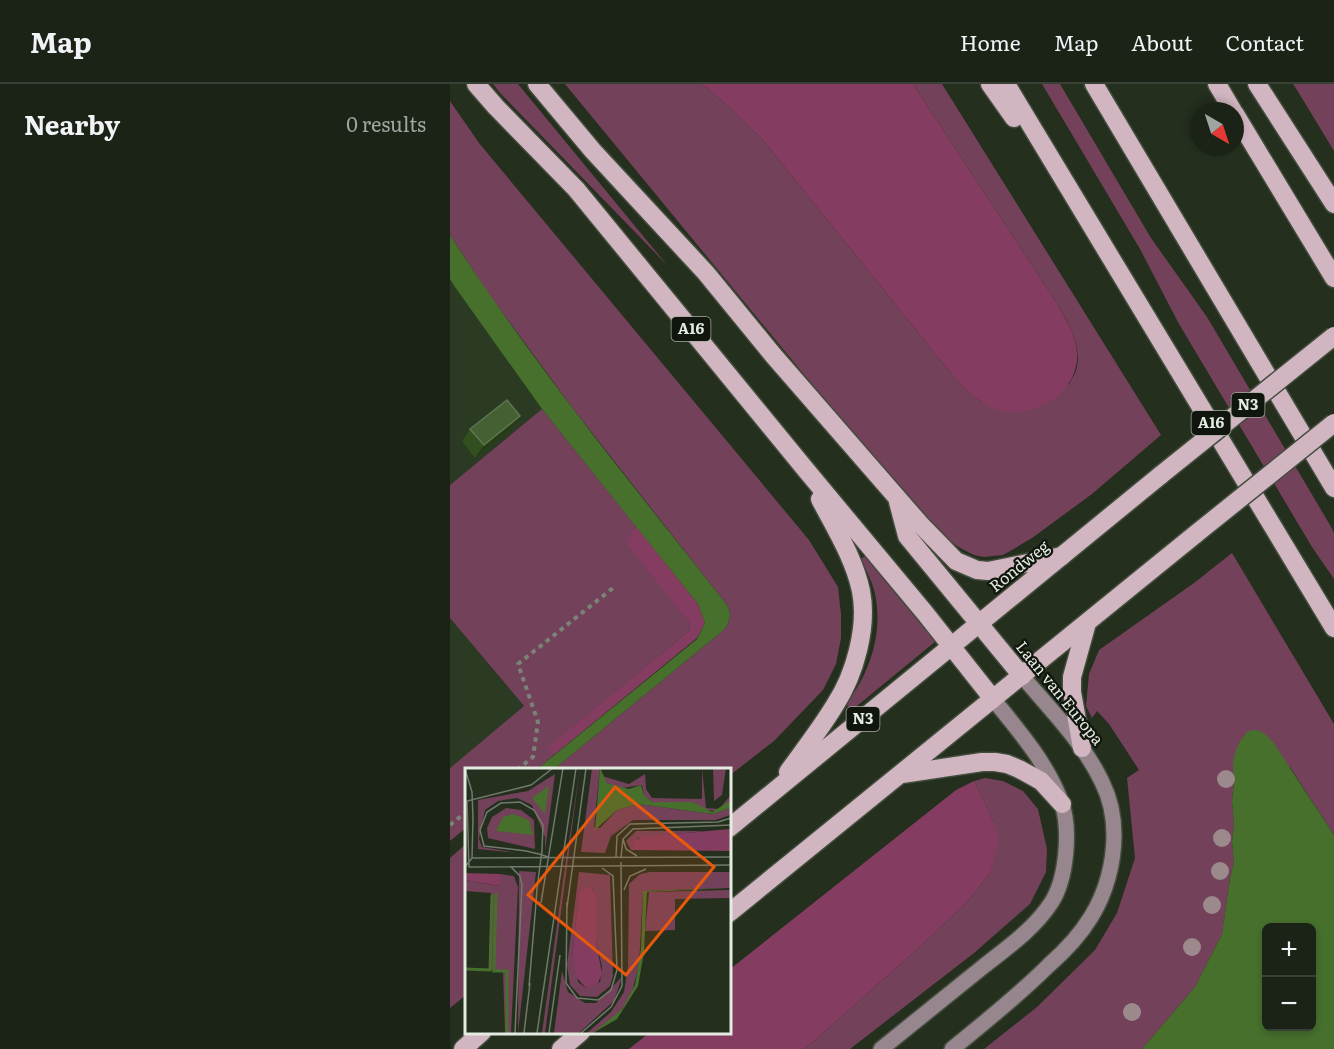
<!DOCTYPE html>
<html lang="en">
<head>
<meta charset="utf-8">
<style>
	:root { --surface:#1b2316; --page:#282f23; --text:#f1f3f6; --muted:#a0a4a1; --line:#394035 }
	body { margin:0; font-family:Literata,serif; background:var(--page); color:var(--text) }
	.controls { position:absolute; right:18px; bottom:18px; display:grid; overflow:hidden; border-radius:9px; box-shadow:0 3px 9px #0003 }
	.controls button { width:54px; height:54px; display:grid; place-items:center; padding:0; border:0; border-bottom:2px solid var(--line); background:var(--surface); color:var(--text); font:30px sans-serif }
	.compass { position:absolute; left:740px; top:18px; width:54px; height:54px; border-radius:50%; background:var(--surface); box-shadow:0 3px 9px #0003; rotate:141deg }
	.list { margin:0; padding:0; list-style:none }
	h2 { display:flex; justify-content:space-between; align-items:center; height:78px; margin:0; padding:0 24px; font-size:26px }
	h2 small { font-size:20px; font-weight:400; color:var(--muted) }
	.map { position:relative; flex:none; width:884px; height:965px; overflow:hidden }
	header { display:flex; align-items:center; gap:36px; box-sizing:border-box; height:84px; padding:0 30px; background:var(--surface); border-bottom:2px solid var(--line) }
	header strong { font-size:28px }
	nav { display:flex; gap:33px; margin-inline-start:auto; font-size:21px }
	main { display:flex }
	aside { flex:1; background:var(--surface) }
	.map>svg:first-child { display:block }
	.built { fill:#2b3a23 }
	.green { fill:#734159 }
	.forest { fill:#843d60 }
	.water { fill:#47702d; fill-rule:evenodd }
	.lines { fill:none; stroke-linecap:round; stroke-linejoin:round }
	.secondary-casing { stroke:#434d3d; stroke-width:18 }
	.highway-casing { stroke:#434d3d; stroke-width:21 }
	.path { stroke:#7a8375; stroke-width:4; stroke-dasharray:4.5 4.5; stroke-linecap:butt }
	.secondary { stroke:#97868d; stroke-width:15 }
	.highway { stroke:#d1b6c1; stroke-width:18 }
	.highway-bridge-casing { stroke:#434d3d; stroke-width:21; stroke-linecap:butt }
	.highway-bridge { stroke:#d1b6c1; stroke-width:18 }
	.tree { fill:#9c898b }
	.wall { fill:#32501f }
	.shaded-wall { fill:#253c16 }
	.building { fill:#456033; stroke:#5e764e; stroke-width:1.5 }
	.labels { text-anchor:middle; stroke-width:4.5; stroke-linejoin:round; paint-order:stroke }
	.shield { fill:#10150d; stroke:#a4aba1; stroke-width:1.5 }
	.shield-label { font-size:15px; font-weight:bold; fill:#e4ebe0 }
	.street-label { font-size:16px; fill:#e4ebe0; stroke:#10150d }
	.inset-river { fill:none; stroke:#47702d; stroke-width:3 }
	.inset-road { fill:none; stroke:#717a6c; stroke-width:1.5 }
	.view { fill:#e8590c; fill-opacity:0.15; stroke:#e8590c; stroke-width:3 }
	.inset-edge { fill:none; stroke:#e4ebe0; stroke-width:3 }
</style>
</head>
<body>
<header>
<strong>Map</strong>
<nav><a>Home</a><a>Map</a><a>About</a><a>Contact</a></nav>
</header>
<main>
<aside>
<h2>Nearby<small>0 results</small></h2>
<ul class="list">
</ul>
</aside>
<div class="map">
<svg width="884" height="965" viewBox="0 0 884 965">
	<rect width="100%" height="100%" fill="#242f1e"/>
	<!-- built -->
	<g class="built">
		<path d="M 0,195 L 92,325 L 0,401 Z"/>
		<path d="M 0,534 L 74,622 L 0,684 Z"/>
	</g>
	<!-- green -->
	<g class="green">
		<path d="M 43,0 L 68,0 L 217,181 L 50,9 Z"/>
		<path d="M 115,0 L 252,0 L 281,25 L 313,56 L 499,287 L 515,304 L 531,318 L 619,300 C 621,296 624,291 626,287 C 633,262 618,238 606,218 L 463,0 L 492,0 L 711,351 L 642,410 L 582,454 L 562,466 L 553,471 L 534,473 L 524,471 L 512,465 L 501,458 L 492,450 L 461,416 L 398,344 Z"/>
		<path d="M 592,0 L 610,0 L 701,154 L 757,233 L 880,441 L 884,449 L 884,495 L 862,463 L 729,240 L 690,165 Z"/>
		<path d="M 843,0 L 884,0 L 884,67 L 847,6 Z"/>
		<path d="M 0,17 L 29,59 L 359,456 L 388,503 L 391,530 L 391,554 L 386,580 L 373,606 L 324,657 L 279,692 L 279,686 L 103,686 L 275,545 C 280,536 282,530 277,521 L 121,322 L 36,206 L 0,151 Z"/>
		<path d="M 92,325 L 186,442 L 182,446 L 239,538 L 240,546 L 98,664 L 104,671 L 86,686 L 16,686 L 16,744 L 0,757 L 0,684 L 74,622 L 0,534 L 0,401 Z"/>
		<path d="M 782,469 L 884,640 L 884,751 L 840,683 L 784,698 L 782,716 L 784,741 L 782,758 L 784,778 L 780,794 L 772,850 L 745,903 L 692,965 L 534,965 L 587,923 L 645,866 L 667,829 L 685,774 L 677,694 L 689,686 L 659,640 L 647,627 L 642,634 L 636,622 L 639,590 L 649,566 L 744,499 Z"/>
		<path d="M 417,470 L 486,557 L 402,626 L 396,620 C 419,590 432,553 426,515 C 424,501 417,488 411,475 Z"/>
		<path d="M 535,694 L 553,697 L 573,707 L 588,725 L 597,765 L 596,788 L 580,820 L 524,869 L 400,965 L 355,965 L 472,861 L 519,816 L 540,789 L 544,738 L 524,697 Z"/>
		<path d="M 16,760 L 16,911 L 0,924 L 0,774 Z"/>
	</g>
	<!-- forest -->
	<g class="forest">
		<path d="M 252,0 L 463,0 L 606,218 C 615,234 626,250 627,269 C 630,309 581,338 545,325 C 526,318 513,302 499,287 L 313,56 L 281,25 Z"/>
		<path d="M 186,442 L 248,520 L 255,539 L 247,554 L 104,671 L 97,664 L 240,546 L 239,538 L 177,460 L 182,446 Z"/>
		<path d="M 524,697 L 544,738 L 549,757 L 540,789 L 519,816 L 472,861 L 355,965 L 179,965 L 199,949 L 279,948 L 279,886 L 506,706 Z"/>
	</g>
	<!-- water -->
	<g class="water">
		<path d="M 0,151 C 83,280 182,400 277,521 C 282,530 280,536 275,545 L 103,686 L 86,686 L 247,555 L 255,539 L 248,520 L 92,325 L 5,203 L 0,195 Z"/>
		<path d="M 802,646 C 812,645 817,652 823,658 L 884,751 L 884,965 L 692,965 L 745,903 L 772,850 L 780,794 L 784,778 L 782,758 L 784,741 L 782,716 L 784,698 L 783,678 L 785,669 L 789,659 L 797,648 ZM 816,844 L 862,844 L 862,942 L 816,942 Z"/>
	</g>
	<g class="lines">
		<!-- secondary casing -->
		<g class="secondary-casing">
			<g id="secondary">
				<path d="M 431,965 C 466,937 500,909 534,882 C 558,863 584,845 601,819 C 617,795 621,744 611,717 C 596,678 569,647 543,615"/>
				<path d="M 502,965 C 535,938 569,911 599,881 C 615,867 630,851 641,833 C 656,809 664,779 664,751 C 664,733 660,714 652,698 C 633,658 600,625 572,592"/>
			</g>
		</g>
		<!-- highway casing -->
		<g class="highway-casing">
			<g id="highway">
				<path d="M 26,0 L 46,23 L 126,105 L 356,386 L 475,529 L 543,615"/>
				<path d="M 87,0 L 143,67 L 256,189 L 323,271 L 470,440 L 506,477 L 527,486 L 538,487 L 612,472"/>
				<path d="M 540,0 L 564,34"/>
				<path d="M 556,0 L 884,544"/>
				<path d="M 644,0 L 884,404"/>
				<path d="M 767,0 L 783,27"/>
				<path d="M 807,0 L 884,120"/>
				<path d="M 785,30 L 884,194"/>
				<path d="M 448,418 L 457,452 L 572,592"/>
				<path d="M 632,664 L 622,608 L 622,593 L 637,539"/>
				<path d="M 338,688 C 354,666 371,644 385,621 C 405,590 418,543 411,507 C 404,474 385,444 370,415"/>
				<path d="M 452,690 L 532,678 L 545,678 L 557,680 L 569,685 L 591,697 L 612,720"/>
				<path d="M 279,744 L 712,390"/>
				<path d="M 279,829 L 747,449"/>
				<path d="M 13,965 L 32,948"/>
				<path d="M 111,965 L 131,948"/>
			</g>
		</g>
		<!-- path -->
		<g class="path">
			<path d="M 67,686 L 83,673 L 88,638 L 68,580 L 163,504"/>
			<path d="M 0,741 L 16,728"/>
		</g>
		<!-- secondary -->
		<use href="#secondary" class="secondary"/>
		<!-- highway -->
		<use href="#highway" class="highway"/>
		<!-- highway-bridge casing -->
		<g class="highway-bridge-casing">
			<g id="highway-bridge">
				<path d="M 712,390 L 884,252"/>
				<path d="M 747,449 L 884,339"/>
			</g>
		</g>
		<!-- highway-bridge -->
		<use href="#highway-bridge" class="highway-bridge"/>
	</g>
	<!-- trees -->
	<g class="tree">
		<circle cx="776" cy="695" r="9"/>
		<circle cx="772" cy="754" r="9"/>
		<circle cx="770" cy="787" r="9"/>
		<circle cx="762" cy="821" r="9"/>
		<circle cx="742" cy="863" r="9"/>
		<circle cx="682" cy="928" r="9"/>
	</g>
	<!-- wall -->
	<path class="wall" d="M 62,344 L 25,374 L 12,357 L 20,345 Z"/>
	<!-- shaded-wall -->
	<path class="shaded-wall" d="M 70,332 L 62,344 L 25,374 L 34,361 Z"/>
	<!-- building -->
	<path class="building" d="M 57,316 L 70,332 L 34,361 L 20,345 Z"/>
	<g class="labels">
		<!-- shield labels -->
		<g class="shield">
			<rect x="221.5" y="233" width="39" height="24" rx="4.5"/>
			<rect x="781.5" y="309" width="33" height="24" rx="4.5"/>
			<rect x="741.5" y="327" width="39" height="24" rx="4.5"/>
			<rect x="396.5" y="623" width="33" height="24" rx="4.5"/>
		</g>
		<g class="shield-label">
			<text x="241" y="250">A16</text>
			<text x="798" y="326">N3</text>
			<text x="761" y="344">A16</text>
			<text x="413" y="640">N3</text>
		</g>
		<!-- street labels -->
		<g class="street-label">
			<text transform="translate(569 482) rotate(-39)" y="6">Rondweg</text>
			<text transform="translate(610 609) rotate(51)" y="6">Laan van Europa</text>
		</g>
	</g>
	<!-- overview -->
	<g transform="translate(15 684)">
		<rect width="266" height="266" fill="#242f1e"/>
		<path d="M 115,0 L 80,265 L 77,265 L 98,113 ZM 127,0 L 135,0 L 129,59 L 135,60 L 152,42 L 173,36 L 248,46 L 265,40 L 265,47 L 251,52 L 168,52 L 146,68 L 140,85 L 116,84 ZM 237,0 L 241,40 L 254,41 L 265,28 L 264,35 L 251,43 L 240,42 L 228,34 L 187,34 L 179,27 L 177,17 L 158,20 L 142,15 L 137,8 L 164,16 L 180,6 L 181,21 L 187,30 L 237,31 ZM 248,0 L 261,0 L 257,27 L 249,33 ZM 90,6 L 80,83 L 80,69 L 67,37 L 52,30 L 33,33 L 20,42 L 14,71 L 17,79 L 52,85 L 13,81 L 13,32 L 63,23 ZM 41,40 L 56,42 L 69,52 L 70,81 L 23,70 L 22,60 L 27,49 ZM 171,63 L 240,63 L 173,70 L 166,82 L 161,73 ZM 54,103 L 71,104 L 53,265 ZM 114,104 L 145,107 L 148,208 L 145,218 L 132,229 L 115,228 L 105,217 L 102,197 ZM 124,117 L 131,127 L 131,173 L 137,199 L 135,214 L 121,220 L 113,214 L 107,190 L 114,124 ZM 185,104 L 265,104 L 265,120 L 178,123 L 174,197 L 166,228 L 151,249 L 128,265 L 122,265 L 146,244 L 159,224 L 163,198 L 164,116 L 175,106 ZM 35,106 L 49,108 L 53,119 L 46,265 L 40,265 L 38,203 L 24,202 L 26,125 L 0,123 L 0,112 L 34,118 ZM 265,122 L 265,130 L 210,131 L 210,162 L 180,163 L 184,124 ZM 97,203 L 103,224 L 120,235 L 131,235 L 157,209 L 149,233 L 114,265 L 89,265 Z" fill="#734159" fill-rule="evenodd"/>
		<path d="M 265,61 L 265,83 L 166,82 L 169,73 L 177,69 ZM 0,105 L 35,106 L 35,118 L 0,112 ZM 124,117 L 131,127 L 131,173 L 137,206 L 132,217 L 121,220 L 111,209 L 107,190 L 114,123 Z" fill="#843d60"/>
		<path d="M 135,0 L 142,15 L 164,21 L 176,17 L 179,27 L 187,34 L 228,34 L 247,44 L 265,33 L 265,40 L 248,46 L 173,36 L 152,42 L 130,62 ZM 84,18 L 80,46 L 67,30 ZM 48,46 L 64,52 L 68,67 L 31,63 L 38,49 ZM 265,120 L 182,124 L 179,184 L 173,218 L 152,251 L 128,265 L 157,241 L 170,217 L 176,181 L 178,123 Z" fill="#47702d"/>
		<path class="inset-river" d="M 31,125 L 29,203 L 42,203 L 42,265M 0,201 L 25,202 L 27,127"/>
		<path class="inset-road" d="M 88,0 L 66,17 L 2,33 L 4,99 L 266,97M 0,1 L 7,24 L 8,50 L 7,90 L 0,99M 158,71 L 161,81 L 172,88M 151,89 L 152,68 L 165,56 L 253,54 L 266,50M 156,89 L 158,71 L 168,61 L 266,57M 7,90 L 266,89M 46,99 L 55,108 L 57,117 L 50,265M 159,122 L 165,108 L 181,101M 102,134 L 101,215 L 112,230 L 133,232 L 146,222 L 152,202 L 148,108 L 137,100M 76,135 L 98,0M 102,139 L 121,0M 64,218 L 70,147 L 72,121 L 74,105 L 77,83 L 78,57 L 69,42 L 55,34 L 36,35 L 22,44 L 15,62 L 19,78 L 61,83 L 74,86 L 83,89M 59,265 L 65,215M 72,265 L 111,0M 84,265 L 95,187M 116,265 L 146,239 L 157,218 L 156,94"/>
		<path class="view" d="M 150,19 L 249,99 L 161,207 L 63,127 Z"/>
		<rect width="266" height="266" class="inset-edge"/>
	</g>
</svg>
<div class="controls">
<button>+</button>
<button>−</button>
</div>
<svg class="compass" viewBox="-18 -18 36 36"><path d="M0-13l5 13h-10z" fill="#e53935"/><path d="M0 13l5-13h-10z" fill="#a0a4a1"/></svg>
</div>
</main>
</body>
</html>
